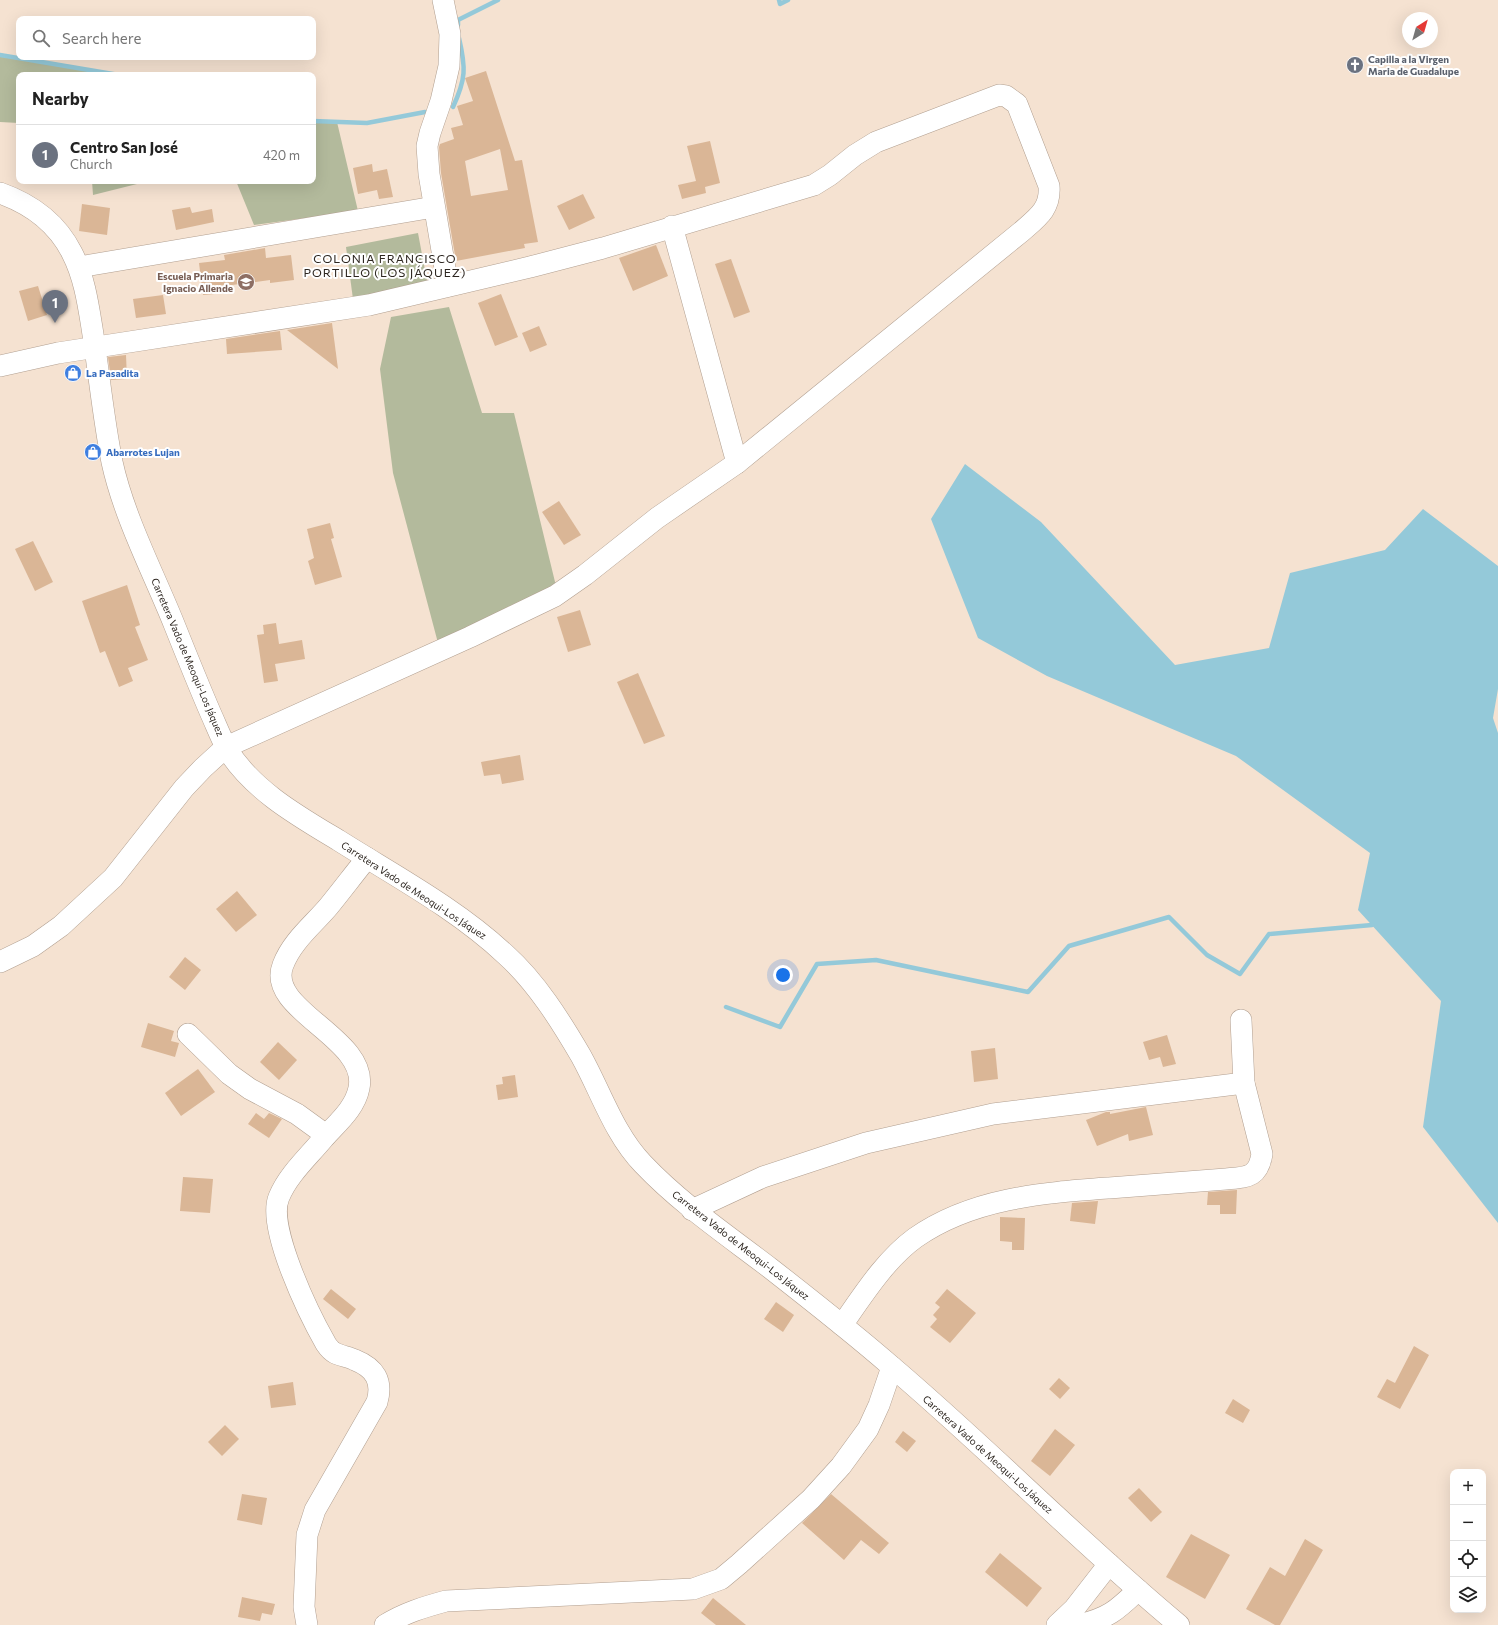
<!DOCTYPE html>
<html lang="en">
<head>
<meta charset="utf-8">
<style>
	:root { --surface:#fff; --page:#f6f6f6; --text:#222; --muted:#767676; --line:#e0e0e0; --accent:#c74691 }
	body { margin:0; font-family:Commissioner,sans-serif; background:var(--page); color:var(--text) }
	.controls { position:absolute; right:12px; bottom:12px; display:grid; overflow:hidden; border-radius:8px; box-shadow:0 4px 16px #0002 }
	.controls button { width:36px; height:36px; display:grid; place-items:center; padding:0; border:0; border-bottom:1px solid var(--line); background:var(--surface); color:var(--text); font:20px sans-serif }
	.compass { position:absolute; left:1402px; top:12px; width:36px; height:36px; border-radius:50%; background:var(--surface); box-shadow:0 4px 16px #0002; rotate:37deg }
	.you { position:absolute; left:783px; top:975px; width:14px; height:14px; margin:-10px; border:3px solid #fff; border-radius:50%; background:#1a73e8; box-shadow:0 0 0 6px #1a73e833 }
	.badge { display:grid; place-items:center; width:26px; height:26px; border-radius:50%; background:var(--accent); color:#fff; font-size:13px; font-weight:700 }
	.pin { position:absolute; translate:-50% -33px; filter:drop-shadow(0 1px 2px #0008) }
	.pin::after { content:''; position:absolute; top:21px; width:14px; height:12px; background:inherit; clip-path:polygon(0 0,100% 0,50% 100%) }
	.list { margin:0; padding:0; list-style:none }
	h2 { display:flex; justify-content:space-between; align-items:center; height:52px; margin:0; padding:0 16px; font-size:17px }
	h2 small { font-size:13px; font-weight:400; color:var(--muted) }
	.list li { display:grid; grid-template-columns:26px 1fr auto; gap:12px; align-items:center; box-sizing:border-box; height:60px; padding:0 16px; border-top:1px solid var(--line) }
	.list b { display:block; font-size:15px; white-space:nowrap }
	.list p { margin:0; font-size:13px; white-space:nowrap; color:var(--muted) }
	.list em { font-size:13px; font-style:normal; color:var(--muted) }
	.icon { flex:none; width:22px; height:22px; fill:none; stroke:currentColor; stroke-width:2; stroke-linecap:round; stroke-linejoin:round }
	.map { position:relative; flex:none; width:1498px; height:1625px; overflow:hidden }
	.search { position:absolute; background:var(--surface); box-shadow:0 4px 16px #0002; left:16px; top:16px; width:300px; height:44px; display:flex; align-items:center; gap:10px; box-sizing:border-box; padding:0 14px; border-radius:8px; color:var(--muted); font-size:15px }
	.panel { position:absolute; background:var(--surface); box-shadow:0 4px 16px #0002; left:16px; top:72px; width:300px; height:112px; border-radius:8px }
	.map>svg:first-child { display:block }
	.green { fill:#b3ba9c }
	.water { fill:#94c9d9 }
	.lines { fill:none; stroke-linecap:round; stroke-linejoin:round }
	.stream { stroke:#94c9d9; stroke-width:4.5 }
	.building { fill:#dab696; fill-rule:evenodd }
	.minor-casing { stroke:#b19f90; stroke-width:22 }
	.minor { stroke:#fff; stroke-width:21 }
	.labels { text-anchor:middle; stroke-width:4; stroke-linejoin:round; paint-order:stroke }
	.worship-label { font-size:10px; font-weight:bold; fill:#5b616d; stroke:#fff; text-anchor:start }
	.education-label { font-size:10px; font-weight:bold; fill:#785e54; stroke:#fff; text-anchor:end }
	.shop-label { font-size:10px; font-weight:bold; fill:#366cbe; stroke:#fff; text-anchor:start }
	.street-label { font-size:10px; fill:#2d2620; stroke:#fff }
	.quarter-label { font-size:12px; letter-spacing:1px; fill:#2d2620; stroke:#fff }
</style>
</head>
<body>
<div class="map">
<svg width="1498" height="1625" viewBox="0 0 1498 1625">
	<rect width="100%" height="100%" fill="#f5e2d1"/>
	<!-- green -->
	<g class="green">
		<path d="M 0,55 L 119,75 L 19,75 L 19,123 L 0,122 Z"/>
		<path d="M 313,121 L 337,122 L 358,211 L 254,225 L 236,181 L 313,181 Z"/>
		<path d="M 92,181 L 149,181 L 93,195 Z"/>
		<path d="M 418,233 L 428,286 L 353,299 L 346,247 Z"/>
		<path d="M 449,307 L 482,413 L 514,413 L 556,586 L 438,643 L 393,473 L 380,369 L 391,317 Z"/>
	</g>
	<!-- water -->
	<path class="water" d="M 965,464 L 1041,522 L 1175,665 L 1269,648 L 1290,573 L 1385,550 L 1423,509 L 1498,566 L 1498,689 L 1493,718 L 1498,733 L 1498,1223 L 1423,1127 L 1441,1001 L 1358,910 L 1370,853 L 1236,756 L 1047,676 L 978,638 L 931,519 Z"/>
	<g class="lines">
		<!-- stream -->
		<g class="stream">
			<path d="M 779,0 L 780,4 L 788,0"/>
			<path d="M 458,25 L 458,20 L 498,0"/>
			<path d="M 0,55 L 119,75"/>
			<path d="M 453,107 C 466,79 466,68 459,38"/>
			<path d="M 313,121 L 367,123 L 425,112"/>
			<path d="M 726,1007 L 780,1027 L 817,964 L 876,960 L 1028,992 L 1069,946 L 1169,917 L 1207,955 L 1240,974 L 1269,934 L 1372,925"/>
		</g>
	</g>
	<!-- building -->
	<g class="building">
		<path d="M 486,71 L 515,161 L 522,160 L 538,242 L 524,244 L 525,248 L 456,261 L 441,173 L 439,147 L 440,144 L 454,139 L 451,128 L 463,125 L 457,106 L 473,101 L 465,78 ZM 500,149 L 508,190 L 471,196 L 465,161 Z"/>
		<path d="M 710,141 L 720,183 L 705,187 L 706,193 L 682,199 L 678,185 L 696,181 L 687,146 Z"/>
		<path d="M 372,164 L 373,172 L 387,169 L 393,197 L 379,199 L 377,190 L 358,194 L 353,168 Z"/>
		<path d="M 583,194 L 595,218 L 569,230 L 557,206 Z"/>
		<path d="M 82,204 L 110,208 L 107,235 L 79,231 Z"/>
		<path d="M 190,207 L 192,213 L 212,209 L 214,222 L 176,230 L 172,210 Z"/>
		<path d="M 656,245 L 668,276 L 633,291 L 619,258 Z"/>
		<path d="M 265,248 L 266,258 L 291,255 L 294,280 L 270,283 L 270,280 L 225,286 L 226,293 L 203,295 L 199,263 L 225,260 L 224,255 Z"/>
		<path d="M 731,259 L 750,312 L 734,318 L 715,264 Z"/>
		<path d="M 38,286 L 47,315 L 28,321 L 19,291 Z"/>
		<path d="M 501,294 L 518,337 L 495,346 L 478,303 Z"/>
		<path d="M 163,295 L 166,314 L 136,318 L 133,299 Z"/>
		<path d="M 332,323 L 338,369 L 287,330 Z"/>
		<path d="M 539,326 L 547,345 L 530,352 L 522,333 Z"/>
		<path d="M 280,331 L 282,350 L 227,354 L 226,339 Z"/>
		<path d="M 126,355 L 127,379 L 111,380 L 108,357 Z"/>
		<path d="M 559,501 L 581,535 L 564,545 L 542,512 Z"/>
		<path d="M 330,523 L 334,538 L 331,539 L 342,577 L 315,585 L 308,561 L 314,558 L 307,529 Z"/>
		<path d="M 33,541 L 53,582 L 35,591 L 15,549 Z"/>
		<path d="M 127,585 L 140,625 L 135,627 L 148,660 L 128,668 L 133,681 L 119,687 L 105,651 L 100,653 L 82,601 Z"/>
		<path d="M 580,610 L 591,645 L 568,652 L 557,617 Z"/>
		<path d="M 276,623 L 279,644 L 302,640 L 305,659 L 275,664 L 278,681 L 264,683 L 257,635 L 264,634 L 263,625 Z"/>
		<path d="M 638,673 L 665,736 L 644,744 L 617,682 Z"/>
		<path d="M 520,755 L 524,780 L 502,784 L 500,774 L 484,776 L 481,762 Z"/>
		<path d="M 237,891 L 257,915 L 236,932 L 216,909 Z"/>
		<path d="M 185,957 L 201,970 L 185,990 L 169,977 Z"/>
		<path d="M 148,1023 L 174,1031 L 171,1041 L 179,1043 L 175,1057 L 141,1047 Z"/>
		<path d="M 1167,1035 L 1176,1064 L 1163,1067 L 1160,1057 L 1149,1060 L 1143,1042 Z"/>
		<path d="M 278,1042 L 297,1060 L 279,1080 L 260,1062 Z"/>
		<path d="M 995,1048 L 998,1079 L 974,1082 L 971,1051 Z"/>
		<path d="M 198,1069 L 215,1092 L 181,1116 L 165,1093 Z"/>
		<path d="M 515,1075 L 518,1097 L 498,1100 L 496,1085 L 503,1084 L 502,1077 Z"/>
		<path d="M 1146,1107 L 1153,1135 L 1129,1141 L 1128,1134 L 1097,1146 L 1086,1120 L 1106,1112 L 1110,1112 L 1110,1114 Z"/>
		<path d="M 256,1113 L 264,1119 L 269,1113 L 282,1119 L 269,1138 L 248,1124 Z"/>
		<path d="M 183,1177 L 213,1179 L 210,1213 L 180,1211 Z"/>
		<path d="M 1237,1190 L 1236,1214 L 1220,1214 L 1220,1205 L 1207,1205 L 1208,1192 Z"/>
		<path d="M 1098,1201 L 1095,1224 L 1070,1221 L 1072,1203 Z"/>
		<path d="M 1000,1217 L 1025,1218 L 1024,1250 L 1012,1250 L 1012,1242 L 1000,1241 Z"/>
		<path d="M 331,1289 L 356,1309 L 348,1319 L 323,1299 Z"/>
		<path d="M 947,1289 L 976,1313 L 950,1343 L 930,1327 L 937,1319 L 933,1315 L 940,1307 L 935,1303 Z"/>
		<path d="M 776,1302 L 794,1315 L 783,1332 L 764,1319 Z"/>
		<path d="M 1414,1346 L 1429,1355 L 1400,1409 L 1377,1397 L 1387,1379 L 1395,1383 Z"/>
		<path d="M 1059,1378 L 1070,1388 L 1060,1399 L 1049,1389 Z"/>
		<path d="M 293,1382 L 296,1405 L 271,1408 L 268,1386 Z"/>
		<path d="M 1233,1399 L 1250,1410 L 1243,1423 L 1225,1413 Z"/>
		<path d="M 225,1425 L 239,1439 L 222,1456 L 208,1442 Z"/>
		<path d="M 1055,1429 L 1075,1445 L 1050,1476 L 1031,1461 Z"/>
		<path d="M 903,1431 L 916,1441 L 907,1452 L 895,1442 Z"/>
		<path d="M 1139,1488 L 1162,1512 L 1151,1522 L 1128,1498 Z"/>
		<path d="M 242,1494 L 267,1498 L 262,1525 L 237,1520 Z"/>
		<path d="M 831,1494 L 889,1543 L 879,1554 L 861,1540 L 844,1560 L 802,1523 Z"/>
		<path d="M 1191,1534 L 1230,1555 L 1205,1599 L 1166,1577 Z"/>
		<path d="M 1305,1539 L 1323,1550 L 1280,1625 L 1275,1625 L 1246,1609 L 1270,1567 L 1285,1576 Z"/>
		<path d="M 1000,1553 L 1042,1588 L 1027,1607 L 985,1572 Z"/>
		<path d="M 242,1597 L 275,1604 L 272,1615 L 262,1613 L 260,1621 L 238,1617 Z"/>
		<path d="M 713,1598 L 746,1625 L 716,1625 L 701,1613 Z"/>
	</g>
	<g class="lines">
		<!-- minor casing -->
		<g class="minor-casing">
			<g id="minor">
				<path d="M 443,0 L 450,34 L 449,66 L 441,101 L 430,133 L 427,146 L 429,174 L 448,286"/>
				<path d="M 0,193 C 31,204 57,223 72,253 C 84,276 88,303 92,328 C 99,372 103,417 112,462 C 124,517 153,572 174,624 C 186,654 198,684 211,714 C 216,725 221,738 227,749 C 252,790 298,816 338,840 C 395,876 457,909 506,955 C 536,982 560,1020 581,1056 C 601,1092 614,1134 643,1164 C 681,1204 727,1235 770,1268 C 811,1300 852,1332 891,1366 C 989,1449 1079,1542 1179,1625"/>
				<path d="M 672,226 L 737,463"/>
				<path d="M 79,267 L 434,207"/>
				<path d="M 0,366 L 58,353 L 369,305 L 530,267 L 603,248 L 814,185 L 830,175 L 855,155 L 876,142 L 999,95 L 1006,96 L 1017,104 L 1049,186 C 1051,209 1037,218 1021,232 L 737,463 L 657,518 L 585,575 L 555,596 L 470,637 L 226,747 L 203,768 L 184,788 L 113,878 L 61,926 L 33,946 L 0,962"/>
				<path d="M 188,1034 L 229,1074 L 250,1089 L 297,1114 L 326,1135"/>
				<path d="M 692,1210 L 763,1177 L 866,1143 L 993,1114 L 1244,1083"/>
				<path d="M 842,1325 C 863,1295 885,1260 915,1238 C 972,1198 1042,1193 1109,1188 C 1148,1185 1187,1182 1226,1179 C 1247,1177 1258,1178 1262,1154 L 1244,1083 L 1241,1020"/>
				<path d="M 307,1625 L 304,1607 L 307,1535 L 315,1510 L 377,1402 C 383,1381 375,1368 355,1360 C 349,1357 341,1356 335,1353 C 331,1351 328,1347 326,1344 C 310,1316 266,1227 279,1197 C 288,1175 308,1157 323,1139 C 336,1124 355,1109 359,1088 C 369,1038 265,1010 283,965 C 292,941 314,924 329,906 C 342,890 354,874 367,858"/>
				<path d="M 385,1625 C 404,1613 424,1607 446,1601 L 693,1589 L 721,1579 L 739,1564 L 811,1499 L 841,1466 L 868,1429 L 879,1405 L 892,1367"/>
				<path d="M 1057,1625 L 1074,1609 L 1109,1564"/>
				<path d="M 1079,1625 C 1109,1618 1117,1610 1138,1590"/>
			</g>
		</g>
		<!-- minor -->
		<use href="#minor" class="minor"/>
	</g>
	<!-- icons -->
	<defs>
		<g id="church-disc" transform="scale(0.9)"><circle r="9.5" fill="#6b7280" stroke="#fff"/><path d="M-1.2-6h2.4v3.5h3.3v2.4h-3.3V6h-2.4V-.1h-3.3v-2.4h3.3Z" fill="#fff"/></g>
		<g id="school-disc" transform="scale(0.9)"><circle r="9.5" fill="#8d6e63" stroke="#fff"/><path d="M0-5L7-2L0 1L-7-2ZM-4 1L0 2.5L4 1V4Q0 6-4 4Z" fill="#fff"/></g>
		<g id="shop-disc" transform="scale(0.9)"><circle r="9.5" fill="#3f7fe0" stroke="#fff"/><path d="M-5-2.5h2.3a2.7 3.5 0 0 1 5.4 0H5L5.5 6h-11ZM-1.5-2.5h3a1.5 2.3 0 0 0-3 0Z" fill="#fff"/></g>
	</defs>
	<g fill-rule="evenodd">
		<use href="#church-disc" x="1355" y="65"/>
		<use href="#school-disc" x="246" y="282"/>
		<use href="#shop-disc" x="73" y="373"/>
		<use href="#shop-disc" x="93" y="452"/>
	</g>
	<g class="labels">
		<!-- worship labels -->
		<g class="worship-label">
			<text x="1368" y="63">Capilla a la Virgen<tspan x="1368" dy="12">Maria de Guadalupe</tspan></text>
		</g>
		<!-- education labels -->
		<g class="education-label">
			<text x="233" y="280">Escuela Primaria<tspan x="233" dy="12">Ignacio Allende</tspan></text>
		</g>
		<!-- shop labels -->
		<g class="shop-label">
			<text x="86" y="377">La Pasadita</text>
			<text x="106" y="456">Abarrotes Lujan</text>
		</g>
		<!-- street labels -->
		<g class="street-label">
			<text transform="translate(188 657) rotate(67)" y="4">Carretera Vado de Meoqui-Los Jáquez</text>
			<text transform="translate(414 890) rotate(33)" y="4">Carretera Vado de Meoqui-Los Jáquez</text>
			<text transform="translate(741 1245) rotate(38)" y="4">Carretera Vado de Meoqui-Los Jáquez</text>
			<text transform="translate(988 1454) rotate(42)" y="4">Carretera Vado de Meoqui-Los Jáquez</text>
		</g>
		<!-- quarter labels -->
		<g class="quarter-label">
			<text x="385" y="263">COLONIA FRANCISCO<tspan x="385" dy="14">PORTILLO (LOS JÁQUEZ)</tspan></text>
		</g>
	</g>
</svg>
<div class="controls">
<button>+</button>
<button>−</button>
<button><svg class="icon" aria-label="locate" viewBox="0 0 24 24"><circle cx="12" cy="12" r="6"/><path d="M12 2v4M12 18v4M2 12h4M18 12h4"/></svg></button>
<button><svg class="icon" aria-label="layers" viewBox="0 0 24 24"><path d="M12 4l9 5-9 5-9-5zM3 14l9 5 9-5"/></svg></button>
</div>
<svg class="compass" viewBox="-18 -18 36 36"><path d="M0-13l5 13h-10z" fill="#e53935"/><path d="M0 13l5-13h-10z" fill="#767676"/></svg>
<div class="you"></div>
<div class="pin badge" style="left:55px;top:323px;background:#6b7280">1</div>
<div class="search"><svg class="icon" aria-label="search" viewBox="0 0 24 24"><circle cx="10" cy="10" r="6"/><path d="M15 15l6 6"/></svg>Search here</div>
<section class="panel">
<h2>Nearby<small></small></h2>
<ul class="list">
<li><span class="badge" style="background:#6b7280">1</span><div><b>Centro San José</b><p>Church</p></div><em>420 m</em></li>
</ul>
</section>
</div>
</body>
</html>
